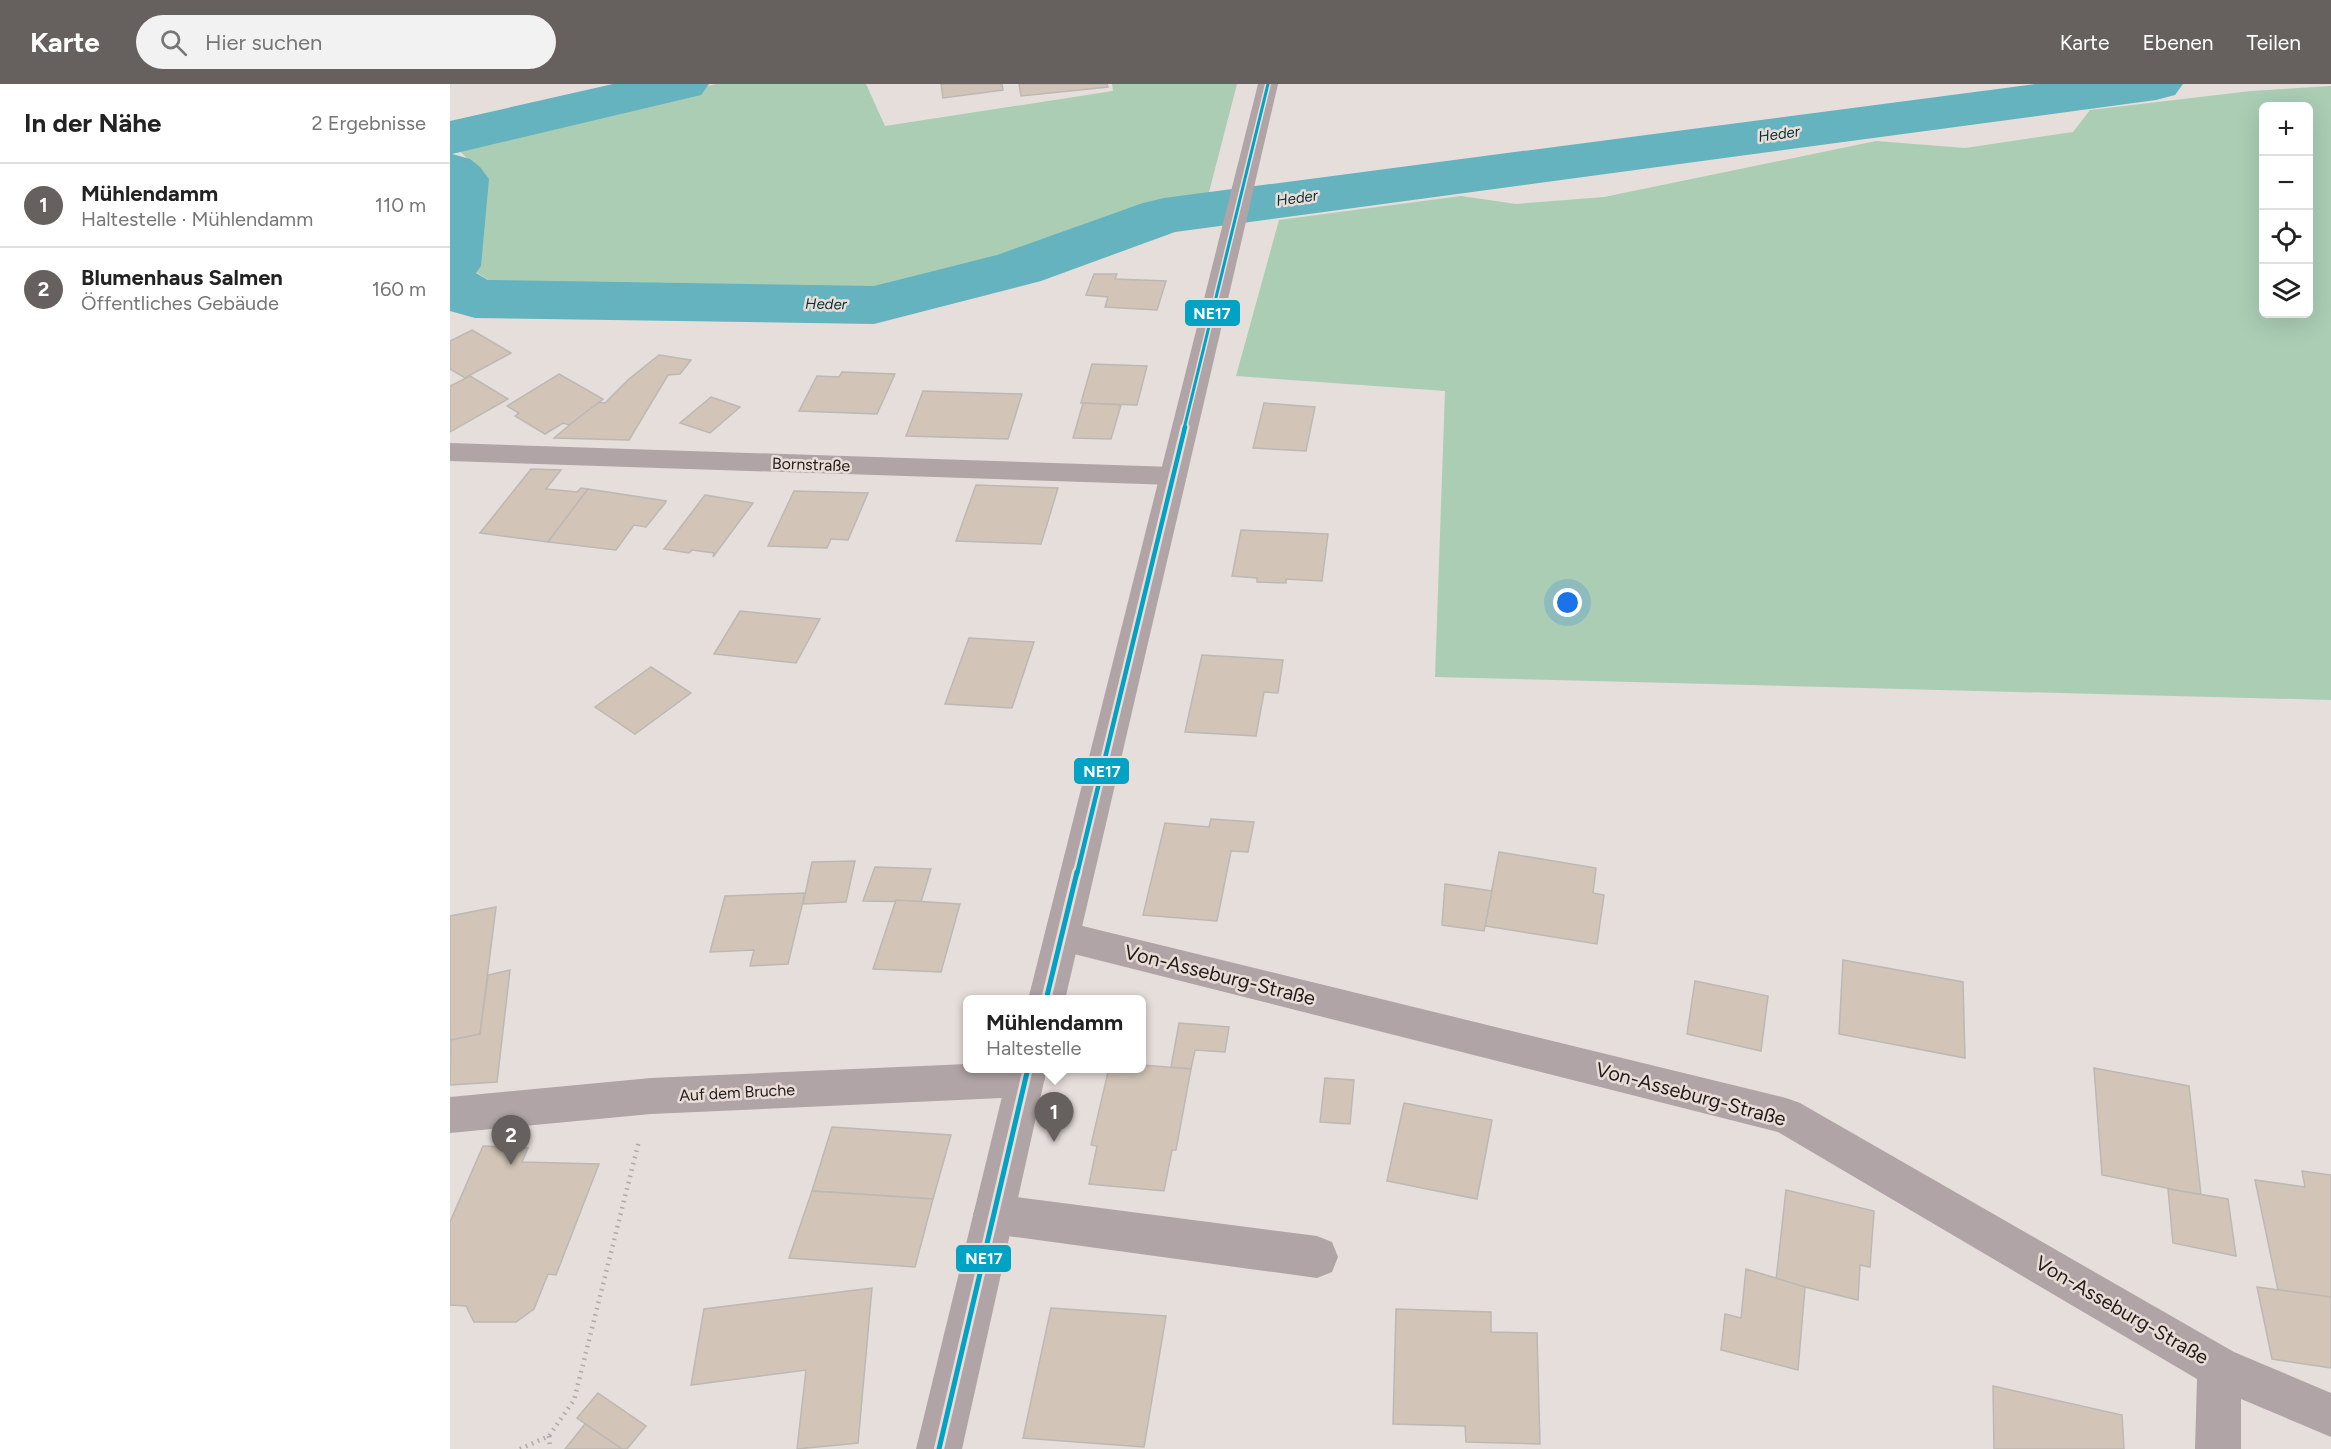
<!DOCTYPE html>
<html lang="de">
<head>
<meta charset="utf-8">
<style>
	:root { --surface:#fff; --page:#f2f2f2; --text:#222; --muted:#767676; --line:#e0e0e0; --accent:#66605e }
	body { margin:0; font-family:Figtree,sans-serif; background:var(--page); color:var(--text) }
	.controls { position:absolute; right:18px; top:18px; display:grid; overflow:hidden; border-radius:9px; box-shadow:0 6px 24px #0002 }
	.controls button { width:54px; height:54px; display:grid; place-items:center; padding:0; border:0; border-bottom:2px solid var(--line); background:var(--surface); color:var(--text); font:30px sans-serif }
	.you { position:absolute; left:1118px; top:519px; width:21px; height:21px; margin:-15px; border:4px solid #fff; border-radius:50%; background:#1a73e8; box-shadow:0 0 0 9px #1a73e833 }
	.badge { display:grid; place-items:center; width:39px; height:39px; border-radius:50%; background:var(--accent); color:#fff; font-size:20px; font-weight:700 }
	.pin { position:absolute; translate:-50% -50px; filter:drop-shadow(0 2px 3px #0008) }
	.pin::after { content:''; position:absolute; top:32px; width:21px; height:18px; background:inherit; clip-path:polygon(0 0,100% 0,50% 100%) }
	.popup { position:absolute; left:513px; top:911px; width:183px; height:78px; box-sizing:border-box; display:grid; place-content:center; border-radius:9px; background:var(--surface); filter:drop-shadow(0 2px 4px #0005); font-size:20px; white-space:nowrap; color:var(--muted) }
	.popup b { font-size:22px; color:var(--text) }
	.popup::after { content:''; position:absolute; left:50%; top:100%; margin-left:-12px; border:12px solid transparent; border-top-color:var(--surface) }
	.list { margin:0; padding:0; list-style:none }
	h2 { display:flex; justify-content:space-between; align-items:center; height:78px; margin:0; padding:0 24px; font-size:26px }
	h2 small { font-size:20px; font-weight:400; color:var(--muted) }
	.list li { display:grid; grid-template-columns:39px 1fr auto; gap:18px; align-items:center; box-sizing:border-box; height:84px; padding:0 24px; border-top:2px solid var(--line) }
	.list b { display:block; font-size:22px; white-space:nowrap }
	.list p { margin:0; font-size:20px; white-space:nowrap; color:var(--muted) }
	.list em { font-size:20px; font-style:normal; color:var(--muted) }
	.icon { flex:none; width:33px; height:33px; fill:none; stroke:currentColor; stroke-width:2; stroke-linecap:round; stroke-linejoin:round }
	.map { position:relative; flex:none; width:1881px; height:1365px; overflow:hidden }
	header { display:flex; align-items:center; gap:36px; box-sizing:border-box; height:84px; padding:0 30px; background:var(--accent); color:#fff }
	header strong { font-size:28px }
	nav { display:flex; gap:33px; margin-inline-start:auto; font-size:21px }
	.search { width:420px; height:54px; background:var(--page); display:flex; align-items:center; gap:15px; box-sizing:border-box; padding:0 21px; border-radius:33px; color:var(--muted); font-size:22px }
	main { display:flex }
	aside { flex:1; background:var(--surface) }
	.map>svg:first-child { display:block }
	.green { fill:#aacdb4; fill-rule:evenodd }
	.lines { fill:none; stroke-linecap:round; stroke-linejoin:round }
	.river { fill:#64b3be; fill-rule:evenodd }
	.building { fill:#d2c5b7; stroke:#bcb8b4; stroke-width:1.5 }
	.path { stroke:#b0a8a9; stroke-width:4.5; stroke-dasharray:1.5 5; stroke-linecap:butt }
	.minor { fill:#b0a4a6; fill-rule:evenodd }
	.tertiary { fill:#b0a4a6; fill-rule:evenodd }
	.bus-1-far2-casing { stroke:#eaddd7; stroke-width:6 }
	.bus-1-far1-casing { stroke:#eaddd7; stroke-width:9 }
	.bus-1-casing { stroke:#eaddd7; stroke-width:10 }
	.bus-1-far2 { stroke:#02a2c5; stroke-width:3 }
	.bus-1-far1 { stroke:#02a2c5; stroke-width:4.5 }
	.bus-1 { stroke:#02a2c5; stroke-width:5 }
	.labels { text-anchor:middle; stroke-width:5; stroke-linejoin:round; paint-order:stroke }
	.far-water-label { font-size:15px; font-style:italic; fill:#00323a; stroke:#eaddd7 }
	.street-label { font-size:16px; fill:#211c1a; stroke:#eaddd7 }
	.near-street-label { font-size:20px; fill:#211c1a; stroke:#eaddd7 }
	.line-badge { stroke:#eaddd7; stroke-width:2 }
	.badge-label { font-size:16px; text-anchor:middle; font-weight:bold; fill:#fff }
</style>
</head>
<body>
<header>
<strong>Karte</strong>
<div class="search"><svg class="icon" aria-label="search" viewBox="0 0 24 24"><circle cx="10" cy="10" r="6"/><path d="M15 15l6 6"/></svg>Hier suchen</div>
<nav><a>Karte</a><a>Ebenen</a><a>Teilen</a></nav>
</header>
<main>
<aside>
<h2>In der Nähe<small>2 Ergebnisse</small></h2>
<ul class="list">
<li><span class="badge">1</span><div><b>Mühlendamm</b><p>Haltestelle · Mühlendamm</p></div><em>110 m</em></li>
<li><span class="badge">2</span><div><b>Blumenhaus Salmen</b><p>Öffentliches Gebäude</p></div><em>160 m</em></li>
</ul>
</aside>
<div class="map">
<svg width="1881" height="1365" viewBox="0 0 1881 1365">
	<rect width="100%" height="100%" fill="#e6dedb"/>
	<!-- green -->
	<g class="green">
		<path d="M 266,0 L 416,0 L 435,42 L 663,7 L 662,0 L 787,0 L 757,116 L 649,141 L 564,174 L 432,207 L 55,206 L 16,182 L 36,94 L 5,62 Z"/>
		<path d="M 1881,2 L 1881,616 L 985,593 L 995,307 L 786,292 L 829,136 L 1011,112 L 1066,120 L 1154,113 L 1426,57 L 1515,64 L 1623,48 L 1640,26 L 1801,7 ZM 1814,22 L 1858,22 L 1858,230 L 1814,230 Z"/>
	</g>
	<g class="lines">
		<!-- river -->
		<path class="river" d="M 163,0 L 259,0 L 251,11 L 2,70 L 20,75 L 30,83 L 39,95 L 31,182 L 26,189 L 38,196 L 424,202 L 547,171 L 693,119 L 714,114 L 1585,0 L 1733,0 L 1725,11 L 1706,16 L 725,148 L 591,197 L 424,240 L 25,234 L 0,227 L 0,37 Z"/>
	</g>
	<!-- building -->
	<g class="building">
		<path d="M 491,0 L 552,0 L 553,6 L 493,14 Z"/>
		<path d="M 569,0 L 657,0 L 658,3 L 571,12 Z"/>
		<path d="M 644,190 L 667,190 L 665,195 L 716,197 L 707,226 L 655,223 L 658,213 L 636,211 Z"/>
		<path d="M 22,246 L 61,269 L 15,294 L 0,285 L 0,257 Z"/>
		<path d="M 209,271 L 241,276 L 230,290 L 218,291 L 179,356 L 104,354 L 147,318 L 155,319 L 179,295 Z"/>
		<path d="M 642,280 L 697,282 L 687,321 L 631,319 Z"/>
		<path d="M 392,288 L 445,290 L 427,330 L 349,327 L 367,292 L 389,293 Z"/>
		<path d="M 109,290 L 153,315 L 119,341 L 113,339 L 95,350 L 65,332 L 69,329 L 57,322 Z"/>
		<path d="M 20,292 L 58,315 L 0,348 L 0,302 Z"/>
		<path d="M 473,307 L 572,310 L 558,355 L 456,352 Z"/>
		<path d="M 261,313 L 290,323 L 260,349 L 230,339 Z"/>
		<path d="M 633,319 L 671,321 L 661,355 L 623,354 Z"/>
		<path d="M 814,319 L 865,323 L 856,367 L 803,364 Z"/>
		<path d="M 81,385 L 111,386 L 96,405 L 127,408 L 131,404 L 138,405 L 98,458 L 30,449 Z"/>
		<path d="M 526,401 L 608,404 L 591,460 L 506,457 Z"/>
		<path d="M 138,405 L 216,417 L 216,418 L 196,443 L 184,441 L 166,466 L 98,458 Z"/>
		<path d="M 344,407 L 383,408 L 418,409 L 398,456 L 381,455 L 377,464 L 318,462 Z"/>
		<path d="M 255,411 L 303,419 L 263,473 L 264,469 L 242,466 L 239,469 L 214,465 Z"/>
		<path d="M 791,446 L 878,450 L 872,497 L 836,495 L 836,499 L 807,498 L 807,494 L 782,492 Z"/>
		<path d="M 290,527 L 370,535 L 346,579 L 264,570 Z"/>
		<path d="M 519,554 L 584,558 L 562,624 L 495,620 Z"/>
		<path d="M 752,571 L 833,576 L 828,609 L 814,608 L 806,652 L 735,648 Z"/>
		<path d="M 201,583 L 241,609 L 185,650 L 145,623 Z"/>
		<path d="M 761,735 L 804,738 L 798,768 L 781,767 L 767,837 L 693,831 L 715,739 L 759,743 Z"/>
		<path d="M 1049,768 L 1146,784 L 1143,809 L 1154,811 L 1147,860 L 1035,842 Z"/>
		<path d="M 405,777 L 396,818 L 353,820 L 362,778 Z"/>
		<path d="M 425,783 L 481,785 L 471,818 L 413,817 Z"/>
		<path d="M 995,800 L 1042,807 L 1034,847 L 992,841 Z"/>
		<path d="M 355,809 L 338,880 L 300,882 L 304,866 L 260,868 L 275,812 Z"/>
		<path d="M 446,816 L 510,820 L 491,888 L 423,885 Z"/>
		<path d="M 46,823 L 30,950 L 0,956 L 0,832 Z"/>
		<path d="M 1393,876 L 1513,898 L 1515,974 L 1389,950 Z"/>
		<path d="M 60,886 L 47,998 L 0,1001 L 1,956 L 30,950 L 38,891 Z"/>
		<path d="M 1245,897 L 1318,912 L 1311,967 L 1237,950 Z"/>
		<path d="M 729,939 L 779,943 L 775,968 L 745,966 L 741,985 L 721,983 Z"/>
		<path d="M 691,981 L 741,985 L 726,1066 L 722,1066 L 714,1107 L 639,1100 L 647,1062 L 641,1061 L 659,984 L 691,984 Z"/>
		<path d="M 1644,984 L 1739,1002 L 1751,1111 L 1652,1091 Z"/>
		<path d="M 875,994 L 904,996 L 900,1040 L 870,1038 Z"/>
		<path d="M 954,1019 L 1042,1036 L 1027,1115 L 937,1097 Z"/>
		<path d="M 382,1043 L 501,1051 L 483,1115 L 362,1107 Z"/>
		<path d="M 33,1062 L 78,1064 L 72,1078 L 149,1080 L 106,1191 L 98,1190 L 84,1225 L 66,1238 L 24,1238 L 16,1222 L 0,1221 L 0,1138 Z"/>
		<path d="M 1852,1087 L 1881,1091 L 1881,1213 L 1828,1206 L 1805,1096 L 1855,1103 Z"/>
		<path d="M 1718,1105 L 1778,1115 L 1786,1172 L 1723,1159 Z"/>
		<path d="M 1336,1106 L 1424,1127 L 1420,1183 L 1410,1181 L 1408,1216 L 1326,1196 Z"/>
		<path d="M 362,1107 L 483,1115 L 465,1183 L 339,1174 Z"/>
		<path d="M 1296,1185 L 1355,1203 L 1348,1286 L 1271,1266 L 1275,1230 L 1291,1234 Z"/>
		<path d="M 1807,1203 L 1881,1213 L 1881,1284 L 1822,1275 Z"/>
		<path d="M 422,1204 L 408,1359 L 347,1365 L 356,1286 L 241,1301 L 254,1225 Z"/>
		<path d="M 601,1224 L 716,1232 L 694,1363 L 573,1354 Z"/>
		<path d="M 946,1225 L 1041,1228 L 1041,1248 L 1087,1249 L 1090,1360 L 1016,1358 L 1015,1342 L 943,1340 Z"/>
		<path d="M 1543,1302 L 1672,1331 L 1674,1365 L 1544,1365 Z"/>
		<path d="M 148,1309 L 196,1342 L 177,1365 L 172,1365 L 127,1334 Z"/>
		<path d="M 135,1340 L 172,1365 L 115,1365 Z"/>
	</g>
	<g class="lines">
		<!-- path -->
		<g class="path">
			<path d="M 99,1352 L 100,1365"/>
			<path d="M 70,1365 L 99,1352 L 124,1316 L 189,1057"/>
		</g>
		<!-- minor -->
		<g class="minor">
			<path d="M 0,359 L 723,383 L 733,386 L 737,392 L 733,398 L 723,401 L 0,377 Z"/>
			<path d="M 612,837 L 1336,1014 L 1350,1019 L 1784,1268 L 1881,1309 L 1881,1353 L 1791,1315 L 1791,1365 L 1745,1365 L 1747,1295 L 1328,1048 L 612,867 L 599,863 L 594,852 L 599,841 Z"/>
			<path d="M 517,980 L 517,984 L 590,984 L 595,995 L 590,1007 L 576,1013 L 201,1030 L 0,1049 L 0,1013 L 201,994 Z"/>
			<path d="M 543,1110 L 867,1152 L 882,1158 L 888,1173 L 882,1188 L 867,1194 L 543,1150 L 529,1144 L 523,1130 L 529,1116 Z"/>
		</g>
		<!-- tertiary -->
		<g class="tertiary">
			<path d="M 808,0 L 828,0 L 615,916 L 578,916 Z"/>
			<path d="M 559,984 L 597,984 L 512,1365 L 466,1365 Z"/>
		</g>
		<!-- bus-1-far2 casing -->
		<g class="bus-1-far2-casing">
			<path id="bus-1-far2" d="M 734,345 L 818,0"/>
		</g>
		<!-- bus-1-far1 casing -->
		<g class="bus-1-far1-casing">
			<path id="bus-1-far1" d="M 627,790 L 735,343"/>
		</g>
		<!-- bus-1 casing -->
		<g class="bus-1-casing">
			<g id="bus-1">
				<path d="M 596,916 L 627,788"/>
				<path d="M 489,1365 L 578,984"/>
			</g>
		</g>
		<!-- bus-1-far2 -->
		<use href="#bus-1-far2" class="bus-1-far2"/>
		<!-- bus-1-far1 -->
		<use href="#bus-1-far1" class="bus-1-far1"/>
		<!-- bus-1 -->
		<use href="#bus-1" class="bus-1"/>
	</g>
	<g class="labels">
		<!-- far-water labels -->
		<g class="far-water-label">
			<text transform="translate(1329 50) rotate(-8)" y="5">Heder</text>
			<text transform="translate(847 114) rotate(-8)" y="5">Heder</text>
			<text transform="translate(376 220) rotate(1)" y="5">Heder</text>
		</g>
		<!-- street labels -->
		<g class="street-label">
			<text transform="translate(361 380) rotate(2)" y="6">Bornstraße</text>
			<text transform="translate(287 1008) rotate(-3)" y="6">Auf dem Bruche</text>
		</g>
		<!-- near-street labels -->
		<g class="near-street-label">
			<text transform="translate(770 891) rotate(14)" y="7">Von-Asseburg-Straße</text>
			<text transform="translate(1241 1010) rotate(15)" y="7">Von-Asseburg-Straße</text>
			<text transform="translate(1672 1226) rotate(30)" y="7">Von-Asseburg-Straße</text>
		</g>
	</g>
	<g class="line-badge">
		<rect x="734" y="215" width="57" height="28" rx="6" fill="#02a2c5"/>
		<rect x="623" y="673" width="57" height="28" rx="6" fill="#02a2c5"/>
		<rect x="505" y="1160" width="57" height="29" rx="6" fill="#02a2c5"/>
	</g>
	<g class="badge-label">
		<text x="762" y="235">NE17</text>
		<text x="652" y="693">NE17</text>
		<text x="534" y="1180">NE17</text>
	</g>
</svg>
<div class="controls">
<button>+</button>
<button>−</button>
<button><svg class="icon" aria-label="locate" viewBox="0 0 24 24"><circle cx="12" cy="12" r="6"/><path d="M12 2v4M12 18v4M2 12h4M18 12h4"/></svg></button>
<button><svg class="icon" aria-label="layers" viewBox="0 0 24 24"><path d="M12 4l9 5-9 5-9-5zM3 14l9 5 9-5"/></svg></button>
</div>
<div class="you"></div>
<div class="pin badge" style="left:604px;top:1058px">1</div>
<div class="popup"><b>Mühlendamm</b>Haltestelle</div>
<div class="pin badge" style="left:61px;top:1081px">2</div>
</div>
</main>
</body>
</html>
